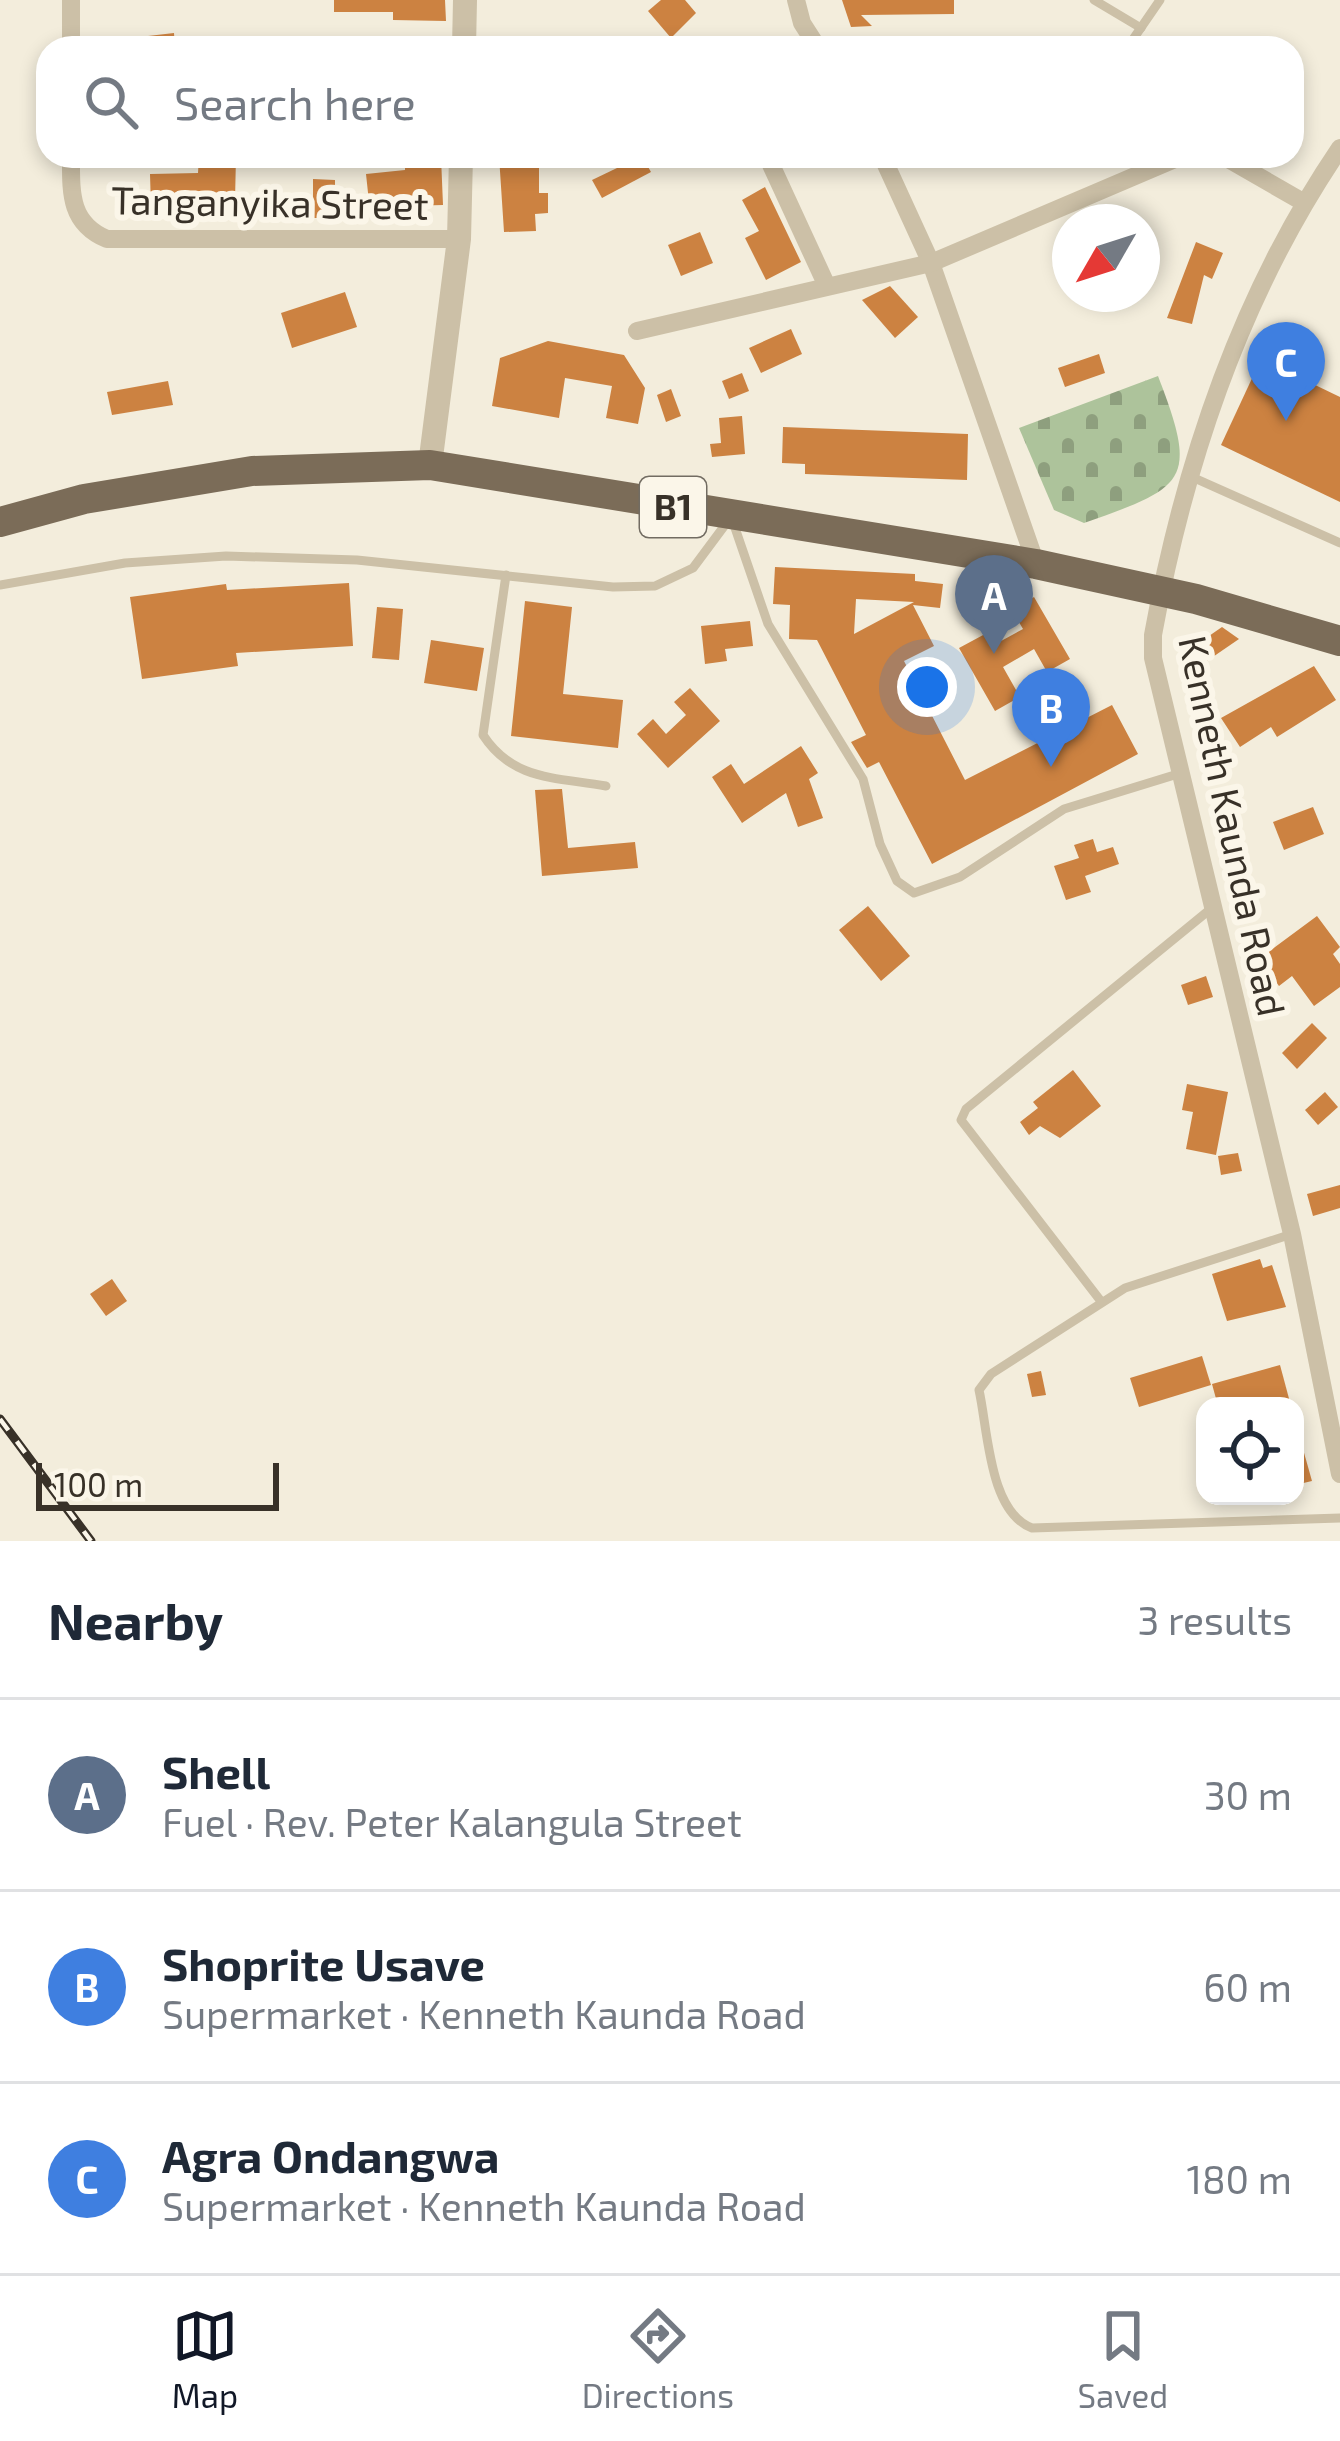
<!DOCTYPE html>
<html lang="en">
<head>
<meta charset="utf-8">
<style>
	:root { --surface:#fff; --page:#f6f6f7; --text:#1f2937; --muted:#747a83; --line:#e0e1e3; --accent:#111827 }
	body { margin:0; font-family:"Exo 2",sans-serif; background:var(--page); color:var(--text) }
	.controls { position:absolute; right:36px; bottom:36px; display:grid; overflow:hidden; border-radius:24px; box-shadow:0 6px 18px #0003 }
	.controls button { width:108px; height:108px; display:grid; place-items:center; padding:0; border:0; border-bottom:3px solid var(--line); background:var(--surface); color:var(--text); font:60px sans-serif }
	.compass { position:absolute; left:1052px; top:204px; width:108px; height:108px; border-radius:50%; background:var(--surface); box-shadow:0 6px 18px #0003; rotate:231deg }
	.scale { position:absolute; left:36px; bottom:30px; width:243px; box-sizing:border-box; padding-left:12px; border:6px solid #383128; border-top:0; font-size:33px; line-height:42px; white-space:nowrap; color:#383128; -webkit-text-stroke:9px #fbf6e9; paint-order:stroke }
	.you { position:absolute; left:927px; top:687px; width:42px; height:42px; margin:-30px; border:9px solid #fff; border-radius:50%; background:#1a73e8; box-shadow:0 0 0 18px #1a73e833 }
	.badge { display:grid; place-items:center; width:78px; height:78px; border-radius:50%; background:var(--accent); color:#fff; font-size:39px; font-weight:700 }
	.pin { position:absolute; translate:-50% -99px; filter:drop-shadow(0 3px 6px #0008) }
	.pin::after { content:''; position:absolute; top:63px; width:42px; height:36px; background:inherit; clip-path:polygon(0 0,100% 0,50% 100%) }
	.list { margin:0; padding:0; list-style:none }
	h2 { display:flex; justify-content:space-between; align-items:center; height:156px; margin:0; padding:0 48px; font-size:51px }
	h2 small { font-size:39px; font-weight:400; color:var(--muted) }
	.list li { display:grid; grid-template-columns:78px 1fr auto; gap:36px; align-items:center; box-sizing:border-box; height:192px; padding:0 48px; border-top:3px solid var(--line) }
	.list b { display:block; font-size:45px; white-space:nowrap }
	.list p { margin:0; font-size:39px; white-space:nowrap; color:var(--muted) }
	.list em { font-size:39px; font-style:normal; color:var(--muted) }
	.icon { flex:none; width:66px; height:66px; fill:none; stroke:currentColor; stroke-width:2; stroke-linecap:round; stroke-linejoin:round }
	.map { position:relative; flex:none; width:1340px; height:1541px; overflow:hidden }
	.search { position:absolute; background:var(--surface); box-shadow:0 6px 18px #0003; left:36px; right:36px; top:36px; height:132px; display:flex; align-items:center; gap:30px; box-sizing:border-box; padding:0 42px; border-radius:36px; color:var(--muted); font-size:45px }
	.sheet { height:732px; background:var(--surface) }
	nav { display:flex; justify-content:space-around; align-items:center; box-sizing:border-box; height:168px; border-top:3px solid var(--line); background:var(--surface); font-size:33px; color:var(--muted) }
	nav a { display:grid; justify-items:center; gap:6px }
	nav .on { color:var(--accent) }
	.map>svg:first-child { display:block }
	.cemetery { fill:url(#cemetery-stones) }
	.building { fill:#cc8241; fill-rule:evenodd }
	.lines { fill:none; stroke-linecap:round; stroke-linejoin:round }
	.service { stroke:#ccc0a7; stroke-width:9 }
	.minor { stroke:#ccc0a7; stroke-width:18 }
	.tertiary { stroke:#ccc0a7; stroke-width:24 }
	.primary { stroke:#7b6c58; stroke-width:30 }
	.rail-casing { stroke:#383128; stroke-width:9 }
	.rail { stroke:#fbf6e9; stroke-width:4.5; stroke-dasharray:14; stroke-linecap:butt }
	.labels { text-anchor:middle; stroke-width:12; stroke-linejoin:round; paint-order:stroke }
	.shield { fill:#fbf6e9; stroke:#726c62; stroke-width:3 }
	.shield-label { font-size:36px; font-weight:bold; fill:#383128 }
	.street-label { font-size:39px; fill:#383128; stroke:#fbf6e9 }
</style>
</head>
<body>
<div class="map">
<svg width="1340" height="1541" viewBox="0 0 1340 1541">
	<defs>
		<pattern id="cemetery-stones" width="16" height="16" patternUnits="userSpaceOnUse" patternTransform="scale(3)"><rect width="16" height="16" fill="#adc39b"/><path d="M2 7V4a2 2 0 0 1 4 0v3zM10 15v-3a2 2 0 0 1 4 0v3z" fill="#8e9f7e"/></pattern>
	</defs>
	<rect width="100%" height="100%" fill="#f3eddc"/>
	<!-- cemetery -->
	<path class="cemetery" d="M 1158,376 C 1199,482 1186,487 1084,523 L 1054,510 L 1019,428 Z"/>
	<!-- building -->
	<g class="building">
		<path d="M 334,0 L 445,0 L 446,21 L 393,20 L 393,12 L 334,12 Z"/>
		<path d="M 661,0 L 685,0 L 696,13 L 671,38 L 648,11 Z"/>
		<path d="M 842,0 L 954,0 L 954,14 L 861,15 L 872,26 L 851,27 Z"/>
		<path d="M 174,33 L 175,48 L 122,48 L 122,39 Z"/>
		<path d="M 199,156 L 236,156 L 235,201 L 223,201 L 223,193 L 177,191 L 178,207 L 151,208 L 150,174 L 198,173 Z"/>
		<path d="M 499,156 L 539,156 L 539,193 L 548,193 L 548,213 L 535,214 L 536,231 L 504,232 Z"/>
		<path d="M 642,156 L 651,172 L 602,198 L 592,180 Z"/>
		<path d="M 441,157 L 443,205 L 406,206 L 406,198 L 369,202 L 366,174 L 405,170 L 405,158 Z"/>
		<path d="M 313,179 L 335,180 L 335,202 L 343,202 L 343,218 L 313,218 Z"/>
		<path d="M 765,187 L 801,262 L 766,280 L 745,238 L 759,231 L 742,200 Z"/>
		<path d="M 700,232 L 713,263 L 681,276 L 668,245 Z"/>
		<path d="M 1196,242 L 1223,253 L 1212,279 L 1204,275 L 1192,324 L 1167,318 Z"/>
		<path d="M 890,286 L 918,317 L 895,338 L 862,300 Z"/>
		<path d="M 345,292 L 357,327 L 292,348 L 281,313 Z"/>
		<path d="M 791,329 L 802,354 L 761,373 L 749,348 Z"/>
		<path d="M 548,341 L 624,355 L 645,388 L 638,424 L 606,418 L 612,386 L 565,378 L 559,418 L 492,406 L 500,358 Z"/>
		<path d="M 1099,354 L 1105,373 L 1065,387 L 1058,368 Z"/>
		<path d="M 1261,359 L 1340,397 L 1340,502 L 1221,445 Z"/>
		<path d="M 742,373 L 749,391 L 729,399 L 722,381 Z"/>
		<path d="M 168,381 L 173,405 L 112,415 L 107,392 Z"/>
		<path d="M 671,389 L 681,416 L 666,422 L 657,395 Z"/>
		<path d="M 742,416 L 745,454 L 712,457 L 710,444 L 721,443 L 719,418 Z"/>
		<path d="M 783,427 L 968,434 L 967,480 L 805,474 L 805,464 L 782,463 Z"/>
		<path d="M 775,567 L 915,574 L 915,581 L 943,584 L 940,608 L 913,605 L 934,646 L 904,661 L 965,780 L 1112,705 L 1138,754 L 932,864 L 879,762 L 867,768 L 851,742 L 866,735 L 817,640 L 789,639 L 790,605 L 773,604 ZM 856,599 L 914,602 L 854,634 Z"/>
		<path d="M 349,583 L 353,646 L 236,653 L 238,666 L 142,679 L 130,597 L 226,584 L 227,590 Z"/>
		<path d="M 1034,597 L 1070,659 L 1047,672 L 1034,649 L 1003,667 L 1020,697 L 995,711 L 959,648 L 985,634 L 992,646 L 1023,629 L 1012,610 Z"/>
		<path d="M 525,601 L 572,607 L 563,694 L 623,700 L 618,748 L 511,736 Z"/>
		<path d="M 377,607 L 403,609 L 399,660 L 372,658 Z"/>
		<path d="M 750,621 L 753,646 L 725,649 L 727,661 L 705,664 L 701,626 Z"/>
		<path d="M 1222,627 L 1239,639 L 1204,663 L 1193,647 Z"/>
		<path d="M 431,640 L 484,648 L 477,691 L 424,683 Z"/>
		<path d="M 1314,666 L 1336,700 L 1277,737 L 1271,727 L 1240,747 L 1221,718 Z"/>
		<path d="M 690,688 L 720,721 L 668,768 L 637,734 L 653,719 L 666,734 L 686,715 L 674,702 Z"/>
		<path d="M 801,746 L 818,773 L 809,779 L 823,818 L 798,827 L 786,793 L 742,823 L 712,777 L 731,764 L 744,784 Z"/>
		<path d="M 562,789 L 568,848 L 635,842 L 638,868 L 542,876 L 535,790 Z"/>
		<path d="M 1313,807 L 1324,834 L 1284,850 L 1273,822 Z"/>
		<path d="M 1093,839 L 1097,852 L 1113,847 L 1119,864 L 1085,876 L 1091,892 L 1066,900 L 1054,866 L 1079,858 L 1074,845 Z"/>
		<path d="M 868,906 L 910,956 L 881,981 L 839,930 Z"/>
		<path d="M 1317,916 L 1340,947 L 1333,954 L 1340,964 L 1340,987 L 1314,1006 L 1292,976 L 1279,986 L 1259,959 Z"/>
		<path d="M 1206,976 L 1213,997 L 1188,1005 L 1181,985 Z"/>
		<path d="M 1312,1023 L 1327,1038 L 1297,1069 L 1282,1053 Z"/>
		<path d="M 1073,1070 L 1101,1106 L 1060,1138 L 1040,1126 L 1029,1135 L 1020,1122 L 1038,1108 L 1033,1102 Z"/>
		<path d="M 1187,1084 L 1228,1092 L 1216,1155 L 1186,1149 L 1193,1112 L 1182,1110 Z"/>
		<path d="M 1325,1092 L 1338,1107 L 1318,1125 L 1305,1110 Z"/>
		<path d="M 1238,1153 L 1242,1171 L 1221,1175 L 1218,1156 Z"/>
		<path d="M 1340,1185 L 1340,1208 L 1313,1216 L 1307,1194 Z"/>
		<path d="M 1260,1259 L 1263,1268 L 1272,1265 L 1286,1307 L 1227,1321 L 1212,1274 Z"/>
		<path d="M 112,1279 L 127,1301 L 106,1316 L 90,1294 Z"/>
		<path d="M 1202,1356 L 1211,1385 L 1139,1407 L 1130,1378 Z"/>
		<path d="M 1280,1365 L 1291,1406 L 1218,1406 L 1212,1384 Z"/>
		<path d="M 1041,1371 L 1046,1395 L 1032,1397 L 1027,1374 Z"/>
		<path d="M 1299,1435 L 1312,1481 L 1295,1485 L 1295,1436 Z"/>
	</g>
	<g class="lines">
		<!-- service -->
		<g class="service">
			<path d="M 1094,0 L 1141,28"/>
			<path d="M 1127,48 L 1160,0"/>
			<path d="M 1192,477 L 1340,543"/>
			<path d="M 733,522 L 768,624 L 863,779 L 880,844 L 897,881 L 914,893 L 960,877 L 1064,809 L 1181,773"/>
			<path d="M 506,575 L 483,735 C 513,781 556,777 606,786"/>
			<path d="M 0,585 L 125,563 L 226,556 L 357,560 L 613,587 L 655,586 L 693,568 L 728,521"/>
			<path d="M 1292,1234 L 1125,1288 L 991,1374 L 979,1390 C 988,1430 989,1512 1032,1528 L 1340,1518"/>
			<path d="M 1100,1300 L 961,1120 L 966,1109 L 1213,907"/>
		</g>
		<!-- minor -->
		<g class="minor">
			<path d="M 71,0 L 71,48"/>
			<path d="M 796,0 L 802,23 L 818,48"/>
			<path d="M 1340,148 C 1242,292 1184,464 1153,635 L 1153,658 L 1292,1234 L 1340,1474"/>
			<path d="M 71,156 C 71,192 69,223 107,239 L 459,239"/>
			<path d="M 767,156 L 826,284"/>
			<path d="M 882,156 L 931,263 L 1036,564"/>
			<path d="M 1223,156 L 1303,202"/>
			<path d="M 637,331 L 931,263 L 1182,156"/>
		</g>
		<!-- tertiary -->
		<g class="tertiary">
			<path d="M 464,48 L 465,0"/>
			<path d="M 430,465 L 459,239 L 461,156"/>
		</g>
		<!-- primary -->
		<path class="primary" d="M 0,522 L 84,499 L 252,471 L 430,465 L 1036,564 L 1196,599 L 1340,641"/>
		<!-- rail casing -->
		<g class="rail-casing">
			<path id="rail" d="M 0,1419 L 91,1541"/>
		</g>
		<!-- rail -->
		<use href="#rail" class="rail"/>
	</g>
	<g class="labels">
		<!-- shield labels -->
		<rect class="shield" x="640" y="477" width="66" height="60" rx="9"/>
		<g class="shield-label">
			<text x="673" y="520">B1</text>
		</g>
		<!-- street labels -->
		<g class="street-label">
			<text transform="translate(270 203) rotate(1)" y="14">Tanganyika Street</text>
			<text transform="translate(1232 826) rotate(78)" y="14">Kenneth Kaunda Road</text>
		</g>
	</g>
</svg>
<div class="controls">
<button><svg class="icon" aria-label="locate" viewBox="0 0 24 24"><circle cx="12" cy="12" r="6"/><path d="M12 2v4M12 18v4M2 12h4M18 12h4"/></svg></button>
</div>
<svg class="compass" viewBox="-18 -18 36 36"><path d="M0-13l5 13h-10z" fill="#e53935"/><path d="M0 13l5-13h-10z" fill="#747a83"/></svg>
<div class="scale">100 m</div>
<div class="you"></div>
<div class="pin badge" style="left:994px;top:654px;background:#5c6f8a">A</div>
<div class="pin badge" style="left:1051px;top:767px;background:#3f7fe0">B</div>
<div class="pin badge" style="left:1286px;top:421px;background:#3f7fe0">C</div>
<div class="search"><svg class="icon" aria-label="search" viewBox="0 0 24 24"><circle cx="10" cy="10" r="6"/><path d="M15 15l6 6"/></svg>Search here</div>
</div>
<section class="sheet">
<h2>Nearby<small>3 results</small></h2>
<ul class="list">
<li><span class="badge" style="background:#5c6f8a">A</span><div><b>Shell</b><p>Fuel · Rev. Peter Kalangula Street</p></div><em>30 m</em></li>
<li><span class="badge" style="background:#3f7fe0">B</span><div><b>Shoprite Usave</b><p>Supermarket · Kenneth Kaunda Road</p></div><em>60 m</em></li>
<li><span class="badge" style="background:#3f7fe0">C</span><div><b>Agra Ondangwa</b><p>Supermarket · Kenneth Kaunda Road</p></div><em>180 m</em></li>
</ul>
</section>
<nav>
<a class="on"><svg class="icon" aria-label="map" viewBox="0 0 24 24"><path d="M3 6l6-2 6 2 6-2v14l-6 2-6-2-6 2zM9 4v14M15 6v14"/></svg>Map</a>
<a><svg class="icon" aria-label="directions" viewBox="0 0 24 24"><path d="M12 3l9 9-9 9-9-9zM9 14v-3h6M13 9l2 2-2 2"/></svg>Directions</a>
<a><svg class="icon" aria-label="saved" viewBox="0 0 24 24"><path d="M7 4h10v16l-5-4-5 4z"/></svg>Saved</a>
</nav>
</body>
</html>
